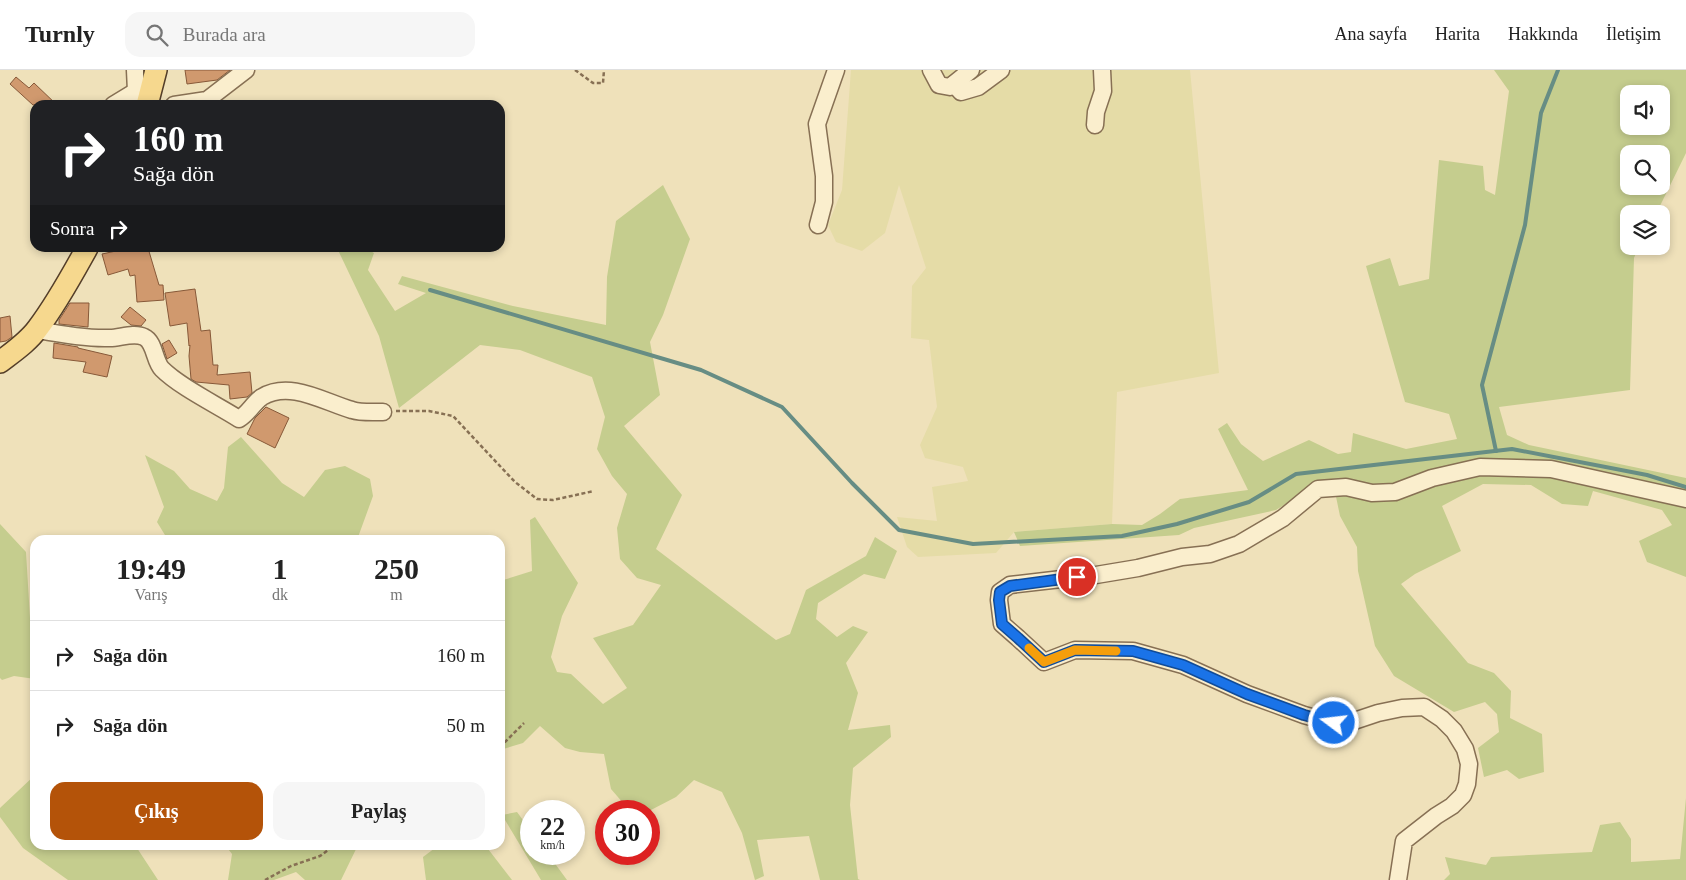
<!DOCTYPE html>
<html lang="tr">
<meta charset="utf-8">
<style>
body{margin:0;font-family:Georgia,serif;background:#f6f6f6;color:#222;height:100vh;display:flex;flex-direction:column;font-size:19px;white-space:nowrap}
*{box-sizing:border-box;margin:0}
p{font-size:16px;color:#767676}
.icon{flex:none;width:28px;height:28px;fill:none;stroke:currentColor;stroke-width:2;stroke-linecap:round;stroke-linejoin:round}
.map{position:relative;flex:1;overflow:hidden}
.sheet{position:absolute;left:30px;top:465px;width:475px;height:315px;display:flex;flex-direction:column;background:#fff;border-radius:15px;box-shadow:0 2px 8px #0003}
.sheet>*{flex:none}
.top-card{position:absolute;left:30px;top:30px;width:475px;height:152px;border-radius:15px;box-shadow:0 2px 8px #0003;background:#202124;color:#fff;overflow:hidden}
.controls{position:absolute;left:1620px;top:15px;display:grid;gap:10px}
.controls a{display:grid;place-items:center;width:50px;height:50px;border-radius:10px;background:#fff;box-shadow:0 2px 8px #0003;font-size:25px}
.speed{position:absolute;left:520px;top:730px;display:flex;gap:10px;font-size:25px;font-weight:700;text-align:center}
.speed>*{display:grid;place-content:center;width:65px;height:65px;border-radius:50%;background:#fff;box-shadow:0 2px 8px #0003;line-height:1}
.speed small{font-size:12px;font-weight:400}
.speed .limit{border:8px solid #d22;background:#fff;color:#111}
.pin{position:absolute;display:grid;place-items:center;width:42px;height:42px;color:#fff;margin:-21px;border:2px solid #fff;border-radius:50%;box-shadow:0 1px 5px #0007}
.me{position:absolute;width:55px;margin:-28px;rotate:285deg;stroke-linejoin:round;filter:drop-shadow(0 0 4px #0008)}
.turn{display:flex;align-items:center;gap:18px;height:105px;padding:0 20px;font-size:22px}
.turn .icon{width:65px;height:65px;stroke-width:2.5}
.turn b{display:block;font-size:35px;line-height:42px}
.then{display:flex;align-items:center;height:48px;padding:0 20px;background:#0003;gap:10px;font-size:19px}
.eta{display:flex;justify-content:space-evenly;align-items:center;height:85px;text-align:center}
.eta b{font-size:30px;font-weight:800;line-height:35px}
.action{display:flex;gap:10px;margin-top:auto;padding:10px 20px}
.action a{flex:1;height:58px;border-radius:15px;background:#b45309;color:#fff;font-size:20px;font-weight:800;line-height:58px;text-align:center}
.action a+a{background:#f6f6f6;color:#222}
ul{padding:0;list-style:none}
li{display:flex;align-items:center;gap:15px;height:70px;padding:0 20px;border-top:1px solid #e0e0e0}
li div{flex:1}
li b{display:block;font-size:19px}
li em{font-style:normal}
header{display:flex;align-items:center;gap:30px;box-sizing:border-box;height:70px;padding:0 25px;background:#fff;border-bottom:1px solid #e0e0e0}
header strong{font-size:24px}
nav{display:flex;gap:28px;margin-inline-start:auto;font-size:18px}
.search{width:350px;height:45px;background:#f6f6f6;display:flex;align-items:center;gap:12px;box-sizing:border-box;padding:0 18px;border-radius:15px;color:#767676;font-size:19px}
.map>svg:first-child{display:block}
.farmland{fill:#e5dca7}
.green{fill:#c5cd8e;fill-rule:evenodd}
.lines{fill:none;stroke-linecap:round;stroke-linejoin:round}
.stream{stroke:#678d84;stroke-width:4}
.building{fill:#d0996e;stroke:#875939}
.minor-casing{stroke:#877054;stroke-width:19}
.major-casing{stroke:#543e29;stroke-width:24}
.path{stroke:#877054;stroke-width:2.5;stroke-dasharray:4 2.5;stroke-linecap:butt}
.minor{stroke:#faeecd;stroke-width:16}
.major{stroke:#f6d88e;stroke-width:21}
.route-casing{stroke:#114b97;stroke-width:12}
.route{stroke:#1a73e8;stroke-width:9}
.slow{stroke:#f59e0b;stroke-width:9}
</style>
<header>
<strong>Turnly</strong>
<div class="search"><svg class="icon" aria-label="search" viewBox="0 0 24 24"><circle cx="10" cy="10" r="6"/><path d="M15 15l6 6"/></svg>Burada ara</div>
<nav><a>Ana sayfa</a><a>Harita</a><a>Hakkında</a><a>İletişim</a></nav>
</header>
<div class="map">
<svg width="1686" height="810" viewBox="0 0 1686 810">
<rect width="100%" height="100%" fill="#efe1ba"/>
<path class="farmland" d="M 851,0 L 1190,0 L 1219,303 L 1117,322 L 1112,454 L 1014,462 L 996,483 L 918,487 L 907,477 L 897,447 L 937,451 L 932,417 L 968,411 L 963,397 L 925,388 L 920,375 L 937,337 L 929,270 L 911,268 L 912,216 L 926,198 L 899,115 L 885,163 L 862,181 L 836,172 L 828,155 L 842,120 Z"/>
<g class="green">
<path d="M 1494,0 L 1686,0 L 1686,83 L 1656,144 L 1629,144 L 1629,176 L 1639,176 L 1634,188 L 1630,320 L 1499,337 L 1507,365 L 1529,375 L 1686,408 L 1686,507 L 1647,492 L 1639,471 L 1672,455 L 1662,440 L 1593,421 L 1588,436 L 1562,434 L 1531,415 L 1483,414 L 1442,436 L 1461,481 L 1415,504 L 1401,514 L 1468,593 L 1494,603 L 1511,621 L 1510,648 L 1542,664 L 1544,702 L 1519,709 L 1507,700 L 1484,707 L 1478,678 L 1499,662 L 1497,644 L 1485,632 L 1454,642 L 1394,606 L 1375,576 L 1358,501 L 1357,477 L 1340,446 L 1333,412 L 1311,418 L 1276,440 L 1194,458 L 1179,465 L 1020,476 L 1014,462 L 1112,454 L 1142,455 L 1160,444 L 1180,429 L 1248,420 L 1218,359 L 1227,353 L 1241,374 L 1263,391 L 1309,370 L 1338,384 L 1351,382 L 1353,363 L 1406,379 L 1457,369 L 1449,344 L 1405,332 L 1366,196 L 1390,188 L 1399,216 L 1429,209 L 1439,90 L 1483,96 L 1485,120 L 1495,125 L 1509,21 ZM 1629,24 L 1661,24 L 1661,56 L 1629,56 ZM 1629,84 L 1661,84 L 1661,116 L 1629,116 Z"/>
<path d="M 663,115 L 690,169 L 663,245 L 650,272 L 660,325 L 624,356 L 682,425 L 656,479 L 776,570 L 790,564 L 806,520 L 866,486 L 875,467 L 897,481 L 885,509 L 864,504 L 818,533 L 816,549 L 837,567 L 853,556 L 868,562 L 846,593 L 858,623 L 848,660 L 890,655 L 891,667 L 853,698 L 850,735 L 858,809 L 860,810 L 820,810 L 809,766 L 757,770 L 764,806 L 755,810 L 742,763 L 722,722 L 694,710 L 676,727 L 649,741 L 630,741 L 611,719 L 604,684 L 580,682 L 565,678 L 540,656 L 523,673 L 500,680 L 500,511 L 532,501 L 530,450 L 535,447 L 578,513 L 562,546 L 551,587 L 557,602 L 571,604 L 603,634 L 627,618 L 593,568 L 633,555 L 661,515 L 637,508 L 620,489 L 617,458 L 627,424 L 612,406 L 597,379 L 605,347 L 592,307 L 520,280 L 480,275 L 399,338 L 379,266 L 337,178 L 365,178 L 374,183 L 368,200 L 395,241 L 426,223 L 398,214 L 402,206 L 513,236 L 606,255 L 607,207 L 616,151 Z"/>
<path d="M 241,367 L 282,413 L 304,427 L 325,400 L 345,396 L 370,409 L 373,426 L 357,470 L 168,470 L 157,452 L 164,437 L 145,385 L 174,401 L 190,419 L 217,431 L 224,418 L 228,377 Z"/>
<path d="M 0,454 L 26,482 L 32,581 L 35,585 L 35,609 L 14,606 L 2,610 L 0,608 Z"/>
<path d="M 35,705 L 35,775 L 135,775 L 158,810 L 68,810 L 23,778 L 0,747 L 0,738 Z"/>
<path d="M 1686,728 L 1686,810 L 1444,810 L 1450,804 L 1445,787 L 1486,795 L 1491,787 L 1592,782 L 1600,755 L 1620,752 L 1631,769 L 1631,792 L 1680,789 Z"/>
<path d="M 517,742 L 531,761 L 531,784 L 548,784 L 567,810 L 541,810 L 502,745 Z"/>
<path d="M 225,775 L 358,775 L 341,810 L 305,810 L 296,802 L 274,810 L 228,810 L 232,784 Z"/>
<path d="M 439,775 L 485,775 L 512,810 L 426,810 L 423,787 Z"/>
</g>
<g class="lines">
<g class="stream">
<path d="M 430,220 L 701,300 L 782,337 L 852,413 L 899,460 L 973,474 L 1122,466 L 1177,454 L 1249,432 L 1296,404 L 1512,379 L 1647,405 L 1686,417"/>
<path d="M 1496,381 L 1482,315 L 1525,155 L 1541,43 L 1558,0"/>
</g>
</g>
<g class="building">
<path d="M 185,0 L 230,0 L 217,10 L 187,14 Z"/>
<path d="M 16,7 L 29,18 L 34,13 L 57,35 L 33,35 L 10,14 Z"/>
<path d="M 130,178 L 148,178 L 159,215 L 163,215 L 164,230 L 137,232 L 135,205 L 130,206 L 128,199 L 108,205 L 102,184 Z"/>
<path d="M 195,219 L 201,261 L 210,260 L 213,295 L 218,295 L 217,305 L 250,302 L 252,323 L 247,327 L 230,329 L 229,315 L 196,312 L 191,309 L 189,286 L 190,275 L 189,276 L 187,253 L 170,256 L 165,223 Z"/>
<path d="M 70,233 L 89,233 L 88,257 L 59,254 L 59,250 Z"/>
<path d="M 130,237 L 146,250 L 141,256 L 131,255 L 121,247 Z"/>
<path d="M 10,246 L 12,267 L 6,271 L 0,272 L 0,248 Z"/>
<path d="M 169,270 L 177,283 L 167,289 L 162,274 Z"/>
<path d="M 54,273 L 78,277 L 78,278 L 112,286 L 107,307 L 83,302 L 86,292 L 53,288 Z"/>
<path d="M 266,337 L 289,348 L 275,378 L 247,364 L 255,348 Z"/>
</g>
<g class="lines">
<defs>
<g id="minor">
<path d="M 931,0 L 939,15 L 950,17 L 971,0"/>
<path d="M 954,14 L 961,22 L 978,17 L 1001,0"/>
<path d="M 113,35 L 136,21"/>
<path d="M 132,35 L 136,21 L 135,0"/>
<path d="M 174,35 L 207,30 L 246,0"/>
<path d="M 1095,55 L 1096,42 L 1103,21 L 1102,0"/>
<path d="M 818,155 L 824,132 L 824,106 L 817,54 L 836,0"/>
<path d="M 38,260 C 59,264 87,269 110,268 C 120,268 134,262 144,267 C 155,272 154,291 162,299 C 180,317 217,335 239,349 C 249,343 253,333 262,327 C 290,310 324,332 352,340 C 361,343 373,342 383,342"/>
<path d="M 1398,810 L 1404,771 L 1436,746 L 1452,736 L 1463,725 L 1467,714 L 1469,694 L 1465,679 L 1454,661 L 1442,649 L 1424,637 L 1402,638 L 1378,643 L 1354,651 L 1333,653 L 1304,645 L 1247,624 L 1183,595 L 1133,581 L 1075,580 L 1044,592 L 1018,568 L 1002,554 L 999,530 L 1000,522 L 1010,515 L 1096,505 L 1138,498 L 1182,487 L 1210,484 L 1239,474 L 1283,448 L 1318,419 L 1346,417 L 1372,423 L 1395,422 L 1432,408 L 1480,397 L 1551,399 L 1686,429"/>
</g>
<g id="major">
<path d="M 147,35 L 156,0"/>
<path d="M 0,292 C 13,282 28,272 38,258 C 57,233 72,205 87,178"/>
</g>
</defs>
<use href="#minor" class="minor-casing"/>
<use href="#major" class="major-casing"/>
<g class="path">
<path d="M 575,0 L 593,13 L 603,13 L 604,0"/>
<path d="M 396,341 L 429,341 L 453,346 L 515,412 L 537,429 L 553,430 L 594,421"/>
<path d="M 500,677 L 524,653"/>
<path d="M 265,810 L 291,796 L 320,786 L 335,775"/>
</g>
<use href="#minor" class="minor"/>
<use href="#major" class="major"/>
</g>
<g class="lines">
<defs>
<path id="route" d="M 1077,507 L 1010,516 L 1000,522 L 999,530 L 1002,554 L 1018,568 L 1044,592 L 1075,580 L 1133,581 L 1183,595 L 1247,624 L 1304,645 L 1334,653"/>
</defs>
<use href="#route" class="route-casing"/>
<use href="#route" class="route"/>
<path class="slow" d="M 1029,578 L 1044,592 L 1075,580 L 1116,581"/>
</g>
</svg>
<div class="controls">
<a><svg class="icon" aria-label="sound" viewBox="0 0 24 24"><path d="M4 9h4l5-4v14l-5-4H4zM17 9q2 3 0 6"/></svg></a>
<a><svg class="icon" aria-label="search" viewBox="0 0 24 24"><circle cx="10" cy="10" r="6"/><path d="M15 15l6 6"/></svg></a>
<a><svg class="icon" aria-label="layers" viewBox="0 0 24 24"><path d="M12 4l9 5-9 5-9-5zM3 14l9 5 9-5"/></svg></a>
</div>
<div class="speed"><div>22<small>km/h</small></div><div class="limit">30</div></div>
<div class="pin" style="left:1077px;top:507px;background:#d93025"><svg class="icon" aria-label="arrive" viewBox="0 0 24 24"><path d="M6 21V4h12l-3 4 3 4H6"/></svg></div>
<svg class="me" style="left:1334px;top:653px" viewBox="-20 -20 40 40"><circle r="17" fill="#1a73e8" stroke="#fff" stroke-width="3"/><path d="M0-11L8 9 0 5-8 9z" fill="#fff"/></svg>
<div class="top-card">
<div class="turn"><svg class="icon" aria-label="right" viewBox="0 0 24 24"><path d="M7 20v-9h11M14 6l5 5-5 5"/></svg><div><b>160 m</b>Sağa dön</div></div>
<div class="then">Sonra<svg class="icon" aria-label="right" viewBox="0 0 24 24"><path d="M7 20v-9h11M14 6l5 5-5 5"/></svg></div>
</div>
<section class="sheet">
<div class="eta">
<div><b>19:49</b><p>Varış</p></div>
<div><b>1</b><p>dk</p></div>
<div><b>250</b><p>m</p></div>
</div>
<ul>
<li><svg class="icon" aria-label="right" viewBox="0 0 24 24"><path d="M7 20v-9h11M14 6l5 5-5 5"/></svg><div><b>Sağa dön</b></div><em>160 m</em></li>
<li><svg class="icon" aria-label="right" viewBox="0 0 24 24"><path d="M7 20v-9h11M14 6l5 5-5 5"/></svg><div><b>Sağa dön</b></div><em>50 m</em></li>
</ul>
<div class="action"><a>Çıkış</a><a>Paylaş</a></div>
</section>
</div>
